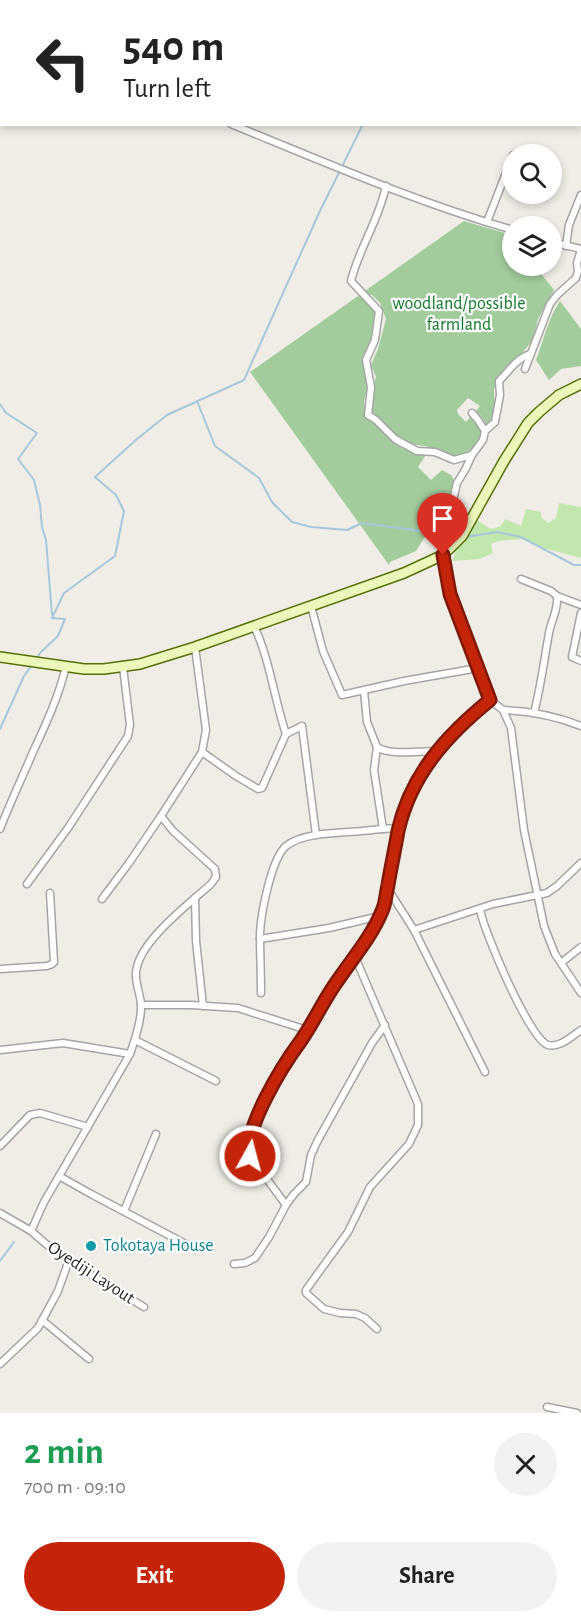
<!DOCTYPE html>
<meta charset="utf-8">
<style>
body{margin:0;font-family:"Alegreya Sans",sans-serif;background:#f2f2f2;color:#222;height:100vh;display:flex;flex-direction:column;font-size:22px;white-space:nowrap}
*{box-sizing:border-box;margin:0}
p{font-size:20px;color:#767676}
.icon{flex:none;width:33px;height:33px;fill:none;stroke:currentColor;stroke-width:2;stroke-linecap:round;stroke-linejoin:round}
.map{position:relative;height:1413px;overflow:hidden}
.drawer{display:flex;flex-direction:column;background:#fff;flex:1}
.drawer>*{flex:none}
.banner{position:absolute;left:0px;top:0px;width:582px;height:126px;box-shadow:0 3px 9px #0003;background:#fff;color:#222;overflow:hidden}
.fabs{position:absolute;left:502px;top:144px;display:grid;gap:12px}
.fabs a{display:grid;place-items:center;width:60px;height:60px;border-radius:50%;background:#fff;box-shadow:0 3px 9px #0003;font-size:30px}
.pin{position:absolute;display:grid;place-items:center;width:51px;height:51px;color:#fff;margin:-62px -26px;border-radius:50% 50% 50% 0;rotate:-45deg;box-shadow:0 0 6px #0007}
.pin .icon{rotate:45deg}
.me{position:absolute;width:66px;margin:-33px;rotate:7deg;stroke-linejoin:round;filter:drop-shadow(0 0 4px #0008)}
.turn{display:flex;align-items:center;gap:21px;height:126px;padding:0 24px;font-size:27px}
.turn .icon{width:78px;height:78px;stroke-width:2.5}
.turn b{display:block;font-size:42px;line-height:51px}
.round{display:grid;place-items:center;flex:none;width:63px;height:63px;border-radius:32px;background:#f2f2f2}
.headline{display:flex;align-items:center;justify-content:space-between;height:102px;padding:0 24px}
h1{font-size:36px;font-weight:700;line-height:45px;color:#1e9e55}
.cta{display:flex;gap:12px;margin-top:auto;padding:12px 24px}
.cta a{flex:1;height:69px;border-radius:36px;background:#c42509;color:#fff;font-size:24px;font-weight:700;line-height:69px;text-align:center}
.cta a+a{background:#f2f2f2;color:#222}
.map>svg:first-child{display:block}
.grass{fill:#c1e7ad}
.forest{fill:#a3cc9c}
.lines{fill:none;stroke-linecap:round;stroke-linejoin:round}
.stream{stroke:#a7c7db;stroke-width:2}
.street-casing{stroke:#a5a5a5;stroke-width:9}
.secondary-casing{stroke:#57710a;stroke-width:12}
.street{stroke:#fff;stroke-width:6}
.secondary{stroke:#ebf7bb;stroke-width:9}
.route-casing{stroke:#7f1806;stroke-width:15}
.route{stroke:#c42509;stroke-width:10}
.culture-dot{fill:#0f9aa8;stroke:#fff;stroke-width:2}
.labels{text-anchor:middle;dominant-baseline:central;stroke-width:4.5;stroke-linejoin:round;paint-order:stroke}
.park-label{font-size:18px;fill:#107929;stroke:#fff}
.culture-label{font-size:18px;fill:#0d838f;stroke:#fff;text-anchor:start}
.street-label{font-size:18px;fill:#1e1e1e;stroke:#fff}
</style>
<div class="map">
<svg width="581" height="1413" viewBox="0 0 581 1413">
<rect width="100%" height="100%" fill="#efede5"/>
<path class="grass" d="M 559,503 L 581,507 L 581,558 L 540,547 L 522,539 L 499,541 L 491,544 L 493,553 L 479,559 L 452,561 L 457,548 L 477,520 L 491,529 L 501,526 L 505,519 L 521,526 L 526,509 L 541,512 L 541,517 L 548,523 L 556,518 Z"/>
<g class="forest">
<path d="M 464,221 L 512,235 L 513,266 L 535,266 L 554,290 L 538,319 L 533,340 L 499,380 L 494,389 L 495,418 L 486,425 L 482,417 L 476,411 L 480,406 L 468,398 L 457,410 L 458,414 L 466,422 L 471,416 L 483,429 C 480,442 470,452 459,458 L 425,446 L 402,443 L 370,409 L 370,398 L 376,377 L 371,365 L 378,349 L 386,319 L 380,303 L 372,295 L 362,293 Z"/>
<path d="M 358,296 L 370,300 L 380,315 L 366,368 L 369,383 L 364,401 L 368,416 L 381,427 L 394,443 L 403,449 L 419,449 L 427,453 L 418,467 L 431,480 L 442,470 L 451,475 L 456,483 L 448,509 L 433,532 L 424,538 L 416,551 L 390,562 L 389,565 L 250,372 Z"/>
<path d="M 560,301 L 581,329 L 581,366 L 561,369 L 549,380 L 536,360 C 544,339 548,319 560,301 Z"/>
<path d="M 448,514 L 460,521 L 460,530 L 448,541 L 442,540 C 439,529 441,522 448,514 Z"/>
</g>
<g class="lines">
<g class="stream">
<path d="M 402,2 L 403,0"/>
<path d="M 580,69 L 581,69"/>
<path d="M 197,401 L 215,446 L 259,478 L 272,502 L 292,522 L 311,527 L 347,530 L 362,523 L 457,536"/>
<path d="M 0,404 L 6,413 L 37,433 L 18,459 L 34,480 L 40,505 L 42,527 L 46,540 L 52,615"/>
<path d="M 466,537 L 497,532 L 521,537 L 574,565 L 581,565"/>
<path d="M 35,660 L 41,652 L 58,636 L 65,619 L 52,618 L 64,593 L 115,556 L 124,511 L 116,495 L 95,477 L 137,439 L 167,415 L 244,380 L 319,213 L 363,124"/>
<path d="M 0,729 L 24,676 L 32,665"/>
<path d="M 0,1261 L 14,1242"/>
</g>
<defs>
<g id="street">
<path d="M 0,16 L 2,17"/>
<path d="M 231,124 C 324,162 416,202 513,230"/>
<path d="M 386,186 C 379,220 359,248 351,281 L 379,311 L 375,340 L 366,360 L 371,387 L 368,415 L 376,420 L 395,439 L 417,451 L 435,452 L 454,460 L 472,455"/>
<path d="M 487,222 L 513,155"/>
<path d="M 552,242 L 581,249"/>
<path d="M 566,246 L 569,225 L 581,195"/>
<path d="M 525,369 L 550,304 L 557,295 L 576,278 L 578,271 L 577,263 L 581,250"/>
<path d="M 472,413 L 478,420 L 485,431"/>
<path d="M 469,524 L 451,509 L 457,483 L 465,470 L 472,455 L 483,440 L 485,431 L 495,422 L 500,395 L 499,381 C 509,371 517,358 530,354"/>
<path d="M 443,555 L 450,594 L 475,661 L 490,700 L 503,710 L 511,728 L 524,830 L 544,926 L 555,954 L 581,993"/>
<path d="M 521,579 L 551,591 L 557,596 C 559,608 551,621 549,633 C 544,660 541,686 534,713"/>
<path d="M 557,596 L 581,605"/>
<path d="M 311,606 L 323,651 L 342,695 L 404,681 L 478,668"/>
<path d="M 581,613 L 572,657 L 581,661"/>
<path d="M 254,626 C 270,660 274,698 286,734"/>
<path d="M 364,691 L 367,722 L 377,747 L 374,770 L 383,829"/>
<path d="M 503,710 C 529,711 556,716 581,726"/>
<path d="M 377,747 C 390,756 422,751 438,751"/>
<path d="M 202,752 L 236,776 L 258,789 L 262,788 L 286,734 L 302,726 L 316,835"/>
<path d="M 0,829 C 10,803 22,778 33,752 C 46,724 59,696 66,666"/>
<path d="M 27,884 L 68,828 L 128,736 L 130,725 L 123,667"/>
<path d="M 388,889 L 414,930 L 485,1072"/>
<path d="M 195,898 L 196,941 L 203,1006"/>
<path d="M 102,899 L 129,863 L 161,816 L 202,752 L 206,730 L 195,647"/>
<path d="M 480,909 C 483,930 530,1040 548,1045 C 560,1048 572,1036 581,1030"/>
<path d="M 414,930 L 493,904 L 547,893 L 557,886 L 581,863"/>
<path d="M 260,939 L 329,928 L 380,916"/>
<path d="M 355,957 L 418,1104 L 418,1125 L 409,1144 L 370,1187 L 348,1232 L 311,1283 L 306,1290 L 306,1293 L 324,1309 L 340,1313 L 356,1314 L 365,1318 L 377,1329"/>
<path d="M 561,963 L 581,947"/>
<path d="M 0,969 L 47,966 L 52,964 L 54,962 L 50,893"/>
<path d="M 261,993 C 261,973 260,953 260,933 C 261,914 271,859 286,846 C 304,832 340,833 362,831 C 374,830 387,828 399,828"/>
<path d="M 141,1005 L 191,1005 L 238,1008 L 307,1030"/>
<path d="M 135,1040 L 216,1081"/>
<path d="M 0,1050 L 63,1043 L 130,1054"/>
<path d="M 0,1146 L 30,1115 L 40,1113 L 88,1127"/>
<path d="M 59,1176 L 91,1194 L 195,1249"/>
<path d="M 286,1205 L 250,1156 C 242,1125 286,1063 303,1037 C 315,1019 324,1000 336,982 C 342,973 350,965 356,956 C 366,941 376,925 384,909 C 390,876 394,842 404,810 C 418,764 455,729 490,700"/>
<path d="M 124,1211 L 156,1134"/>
<path d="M 0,1213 L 31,1231 L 46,1244 L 90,1274 L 144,1307"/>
<path d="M 31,1231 L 44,1202 L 130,1054 C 135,1040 142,1019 141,1004 C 140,993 135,983 136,972 C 139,941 189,904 211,884 L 216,877 L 215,869 L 173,831 L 161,816"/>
<path d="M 234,1264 L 245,1263 L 255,1258 L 269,1237 L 286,1205 L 294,1194 L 306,1182 L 311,1155 L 318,1140 L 372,1043 L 385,1025"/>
<path d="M 42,1320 L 89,1359"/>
<path d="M 0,1364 L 38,1328 L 58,1291 L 69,1260"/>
<path d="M 547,1407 L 577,1413"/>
</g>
<path id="secondary" d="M 0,657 L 84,669 L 104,669 L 140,664 L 195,647 L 404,573 L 443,555 L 462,536 L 504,461 L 528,423 L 539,412 L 559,395 L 581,384"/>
</defs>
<use href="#street" class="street-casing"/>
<use href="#secondary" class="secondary-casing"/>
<use href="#street" class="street"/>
<use href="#secondary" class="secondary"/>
</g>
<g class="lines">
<defs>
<path id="route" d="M 250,1156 C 243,1129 283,1065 300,1042 C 314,1022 324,999 338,980 C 353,958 372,936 382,911 C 386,903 386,893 388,885 C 391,867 395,849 398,831 C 411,774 447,735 490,700 L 450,594 L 443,555"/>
</defs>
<use href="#route" class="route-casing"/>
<use href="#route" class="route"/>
</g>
<circle class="culture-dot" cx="91" cy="1246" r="6"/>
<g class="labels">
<g class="park-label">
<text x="459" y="304">woodland/possible<tspan x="459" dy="21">farmland</tspan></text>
</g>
<g class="culture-label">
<text x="103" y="1246">Tokotaya House</text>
</g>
<g class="street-label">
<text transform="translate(91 1273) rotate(33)">Oyediji Layout</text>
</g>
</g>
</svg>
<div class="fabs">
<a><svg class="icon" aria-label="search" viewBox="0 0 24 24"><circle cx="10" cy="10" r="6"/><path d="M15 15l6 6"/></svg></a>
<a><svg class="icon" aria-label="layers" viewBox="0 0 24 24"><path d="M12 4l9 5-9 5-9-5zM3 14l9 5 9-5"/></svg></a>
</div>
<div class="pin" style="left:443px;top:555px;background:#d93025"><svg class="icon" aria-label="arrive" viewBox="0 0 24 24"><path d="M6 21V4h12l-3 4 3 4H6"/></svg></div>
<svg class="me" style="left:250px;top:1156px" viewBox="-20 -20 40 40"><circle r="17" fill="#c42509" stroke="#fff" stroke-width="3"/><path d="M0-11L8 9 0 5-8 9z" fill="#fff"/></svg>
<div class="banner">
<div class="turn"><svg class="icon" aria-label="left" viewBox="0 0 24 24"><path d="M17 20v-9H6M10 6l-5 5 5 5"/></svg><div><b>540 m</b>Turn left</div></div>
</div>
</div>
<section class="drawer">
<div class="headline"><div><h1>2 min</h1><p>700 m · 09:10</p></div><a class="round"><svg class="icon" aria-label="close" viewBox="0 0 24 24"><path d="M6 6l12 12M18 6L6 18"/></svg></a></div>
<div class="cta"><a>Exit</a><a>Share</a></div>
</section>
